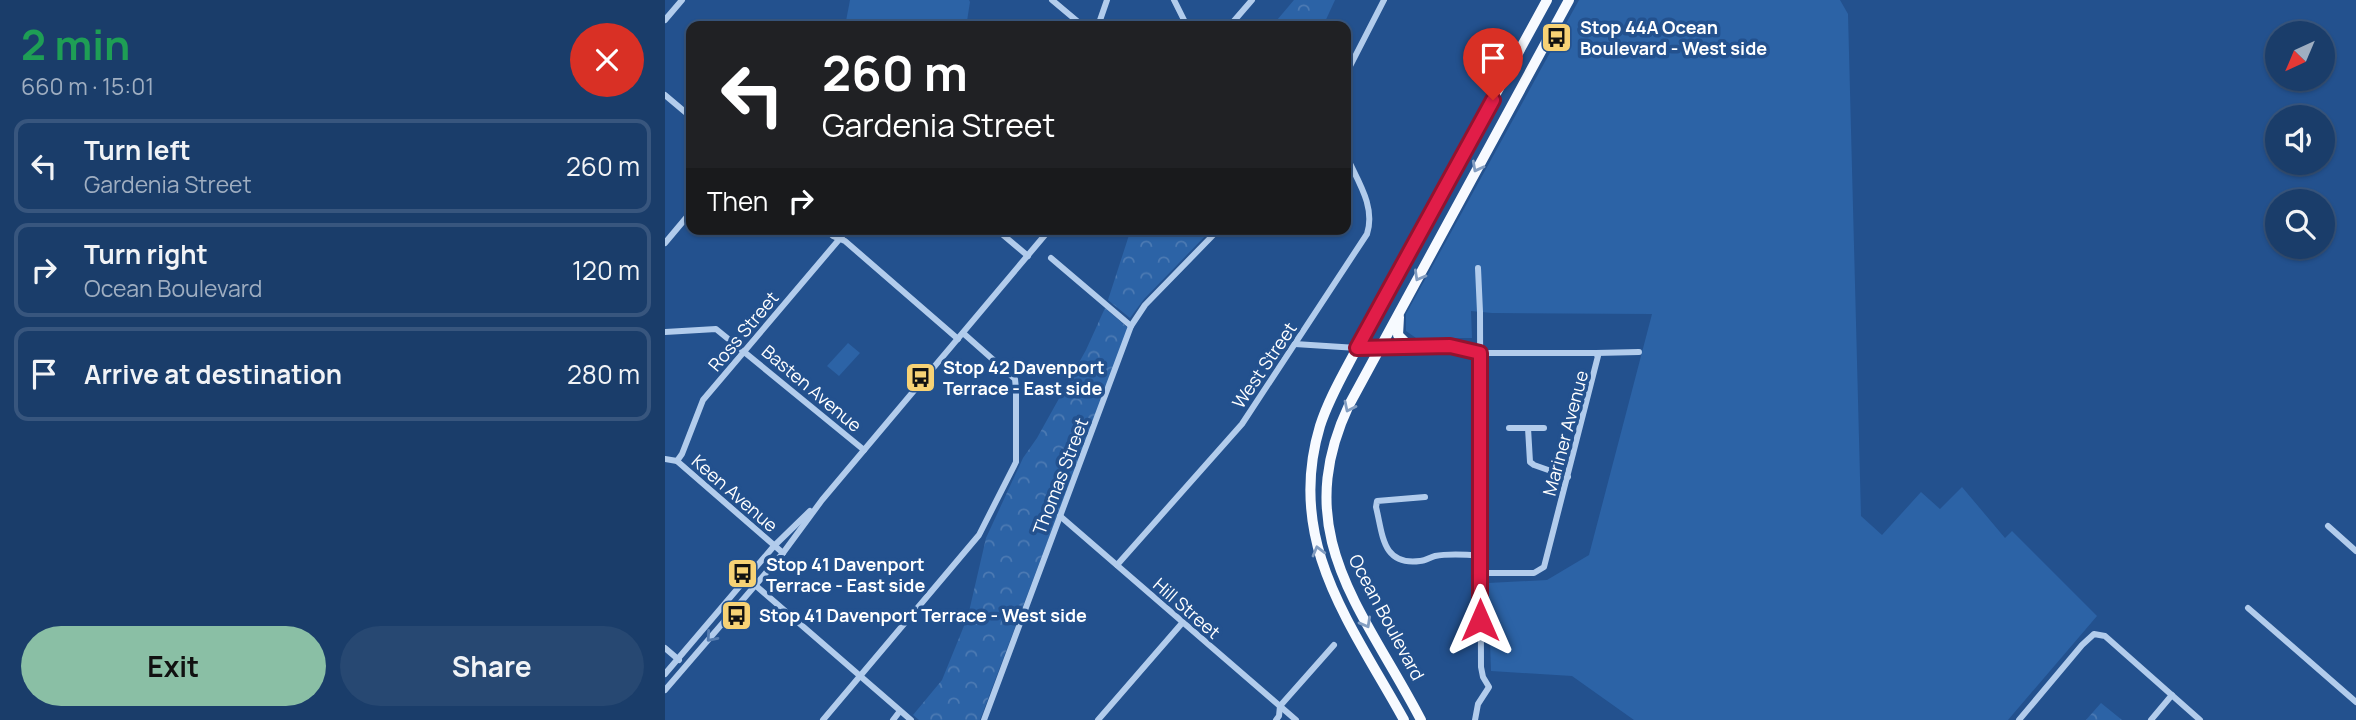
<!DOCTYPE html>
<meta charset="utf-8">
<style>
body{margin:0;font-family:Manrope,sans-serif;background:#274872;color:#f1f3f6;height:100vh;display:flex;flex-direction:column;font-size:26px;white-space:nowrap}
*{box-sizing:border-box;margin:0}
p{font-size:23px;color:#9faec1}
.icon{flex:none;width:38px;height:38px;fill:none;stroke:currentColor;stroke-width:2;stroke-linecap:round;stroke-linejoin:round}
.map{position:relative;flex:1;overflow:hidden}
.sheet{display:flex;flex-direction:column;background:#1a3d6a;width:665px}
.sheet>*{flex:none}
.banner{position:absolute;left:21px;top:21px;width:665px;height:214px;border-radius:14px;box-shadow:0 2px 5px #0004,0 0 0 2px #38567e;background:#202124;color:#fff;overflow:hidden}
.needle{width:46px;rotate:224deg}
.controls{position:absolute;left:1600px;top:21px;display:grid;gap:14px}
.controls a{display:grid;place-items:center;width:70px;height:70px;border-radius:50%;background:#1a3d6a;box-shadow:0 2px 5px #0004,0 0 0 2px #38567e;font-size:35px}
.pin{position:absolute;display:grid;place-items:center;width:60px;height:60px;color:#fff;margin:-72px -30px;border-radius:50% 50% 50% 0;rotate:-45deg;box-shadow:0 0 7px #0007}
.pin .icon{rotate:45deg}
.me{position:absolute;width:77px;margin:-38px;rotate:0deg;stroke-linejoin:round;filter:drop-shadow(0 0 5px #0008)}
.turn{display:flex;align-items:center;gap:24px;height:147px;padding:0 21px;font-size:32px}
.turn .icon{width:91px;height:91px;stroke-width:2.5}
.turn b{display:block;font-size:49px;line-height:60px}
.then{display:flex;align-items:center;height:66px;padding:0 21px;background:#0003;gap:14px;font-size:26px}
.round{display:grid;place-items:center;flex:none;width:74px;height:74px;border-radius:37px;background:#274872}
.summary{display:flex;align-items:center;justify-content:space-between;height:119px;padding:0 21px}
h1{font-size:42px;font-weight:700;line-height:52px;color:#1e9e55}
.cta{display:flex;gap:14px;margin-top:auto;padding:14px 21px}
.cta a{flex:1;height:80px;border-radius:42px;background:#8abfa5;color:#111;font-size:28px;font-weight:700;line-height:80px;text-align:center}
.cta a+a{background:#274872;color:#f1f3f6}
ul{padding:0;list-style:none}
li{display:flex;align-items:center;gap:21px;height:94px;margin:0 14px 10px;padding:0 7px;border:4px solid #38567e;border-radius:14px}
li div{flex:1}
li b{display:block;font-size:26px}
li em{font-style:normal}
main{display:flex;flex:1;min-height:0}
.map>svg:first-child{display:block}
.grass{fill:#2c63a6}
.park{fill:url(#park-crowns)}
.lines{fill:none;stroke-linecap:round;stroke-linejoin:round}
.minor{stroke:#b2ccec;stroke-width:6}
.primary{stroke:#f7faff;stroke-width:10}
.oneway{stroke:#829dc1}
.oneway2{stroke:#557caf}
.route-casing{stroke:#92132f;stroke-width:18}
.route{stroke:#e11d48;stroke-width:12}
.labels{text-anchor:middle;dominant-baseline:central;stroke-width:7;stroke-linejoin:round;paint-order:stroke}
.poi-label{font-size:18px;font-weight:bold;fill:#fff;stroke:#23518e;text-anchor:start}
.street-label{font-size:18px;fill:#fff;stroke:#23518e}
</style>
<main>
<section class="sheet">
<div class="summary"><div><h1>2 min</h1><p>660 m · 15:01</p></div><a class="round" style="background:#d93025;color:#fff"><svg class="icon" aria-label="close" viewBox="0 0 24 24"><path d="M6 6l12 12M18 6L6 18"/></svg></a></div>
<ul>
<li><svg class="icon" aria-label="left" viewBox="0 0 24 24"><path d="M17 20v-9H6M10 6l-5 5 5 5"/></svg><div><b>Turn left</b><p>Gardenia Street</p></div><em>260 m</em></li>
<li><svg class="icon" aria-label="right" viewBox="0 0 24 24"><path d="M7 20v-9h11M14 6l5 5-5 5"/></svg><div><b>Turn right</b><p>Ocean Boulevard</p></div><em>120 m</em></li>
<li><svg class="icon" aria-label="arrive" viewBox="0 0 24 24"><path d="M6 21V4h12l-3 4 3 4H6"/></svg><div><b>Arrive at destination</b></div><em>280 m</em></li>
</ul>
<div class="cta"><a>Exit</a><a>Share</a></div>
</section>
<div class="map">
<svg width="1691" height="720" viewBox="0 0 1691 720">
<defs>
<pattern id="park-crowns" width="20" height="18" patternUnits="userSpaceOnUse" patternTransform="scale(1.75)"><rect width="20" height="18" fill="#2c63a6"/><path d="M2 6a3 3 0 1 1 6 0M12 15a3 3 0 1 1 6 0" fill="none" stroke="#4c7ab3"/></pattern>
</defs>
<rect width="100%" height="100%" fill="#23518e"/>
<g class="grass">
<path d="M 185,0 L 304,0 L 305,2 L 302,21 L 297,26 L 184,26 L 181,21 Z"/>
<path d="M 914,0 L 1175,0 L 1183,14 L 1196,516 L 1217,535 L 1256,492 L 1275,509 L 1297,487 L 1340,538 L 1347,531 L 1432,616 L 1343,720 L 969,720 L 907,676 L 826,671 L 823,583 L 882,580 L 924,555 L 987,314 L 827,313 L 806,311 L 807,338 L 751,338 L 741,331 L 741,314 Z"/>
<path d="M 183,343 L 195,353 L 174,376 L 162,366 Z"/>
</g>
<g class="park">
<path d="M 629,0 L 670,0 L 658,26 L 607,26 Z"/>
<path d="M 466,229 L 547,229 L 479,299 L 465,318 L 443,300 Z"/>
<path d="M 440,308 L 463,328 L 315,720 L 254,720 L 248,715 L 277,680 L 303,616 L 321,538 L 358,458 L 372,438 L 421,350 Z"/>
<path d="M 1436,703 L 1457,720 L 1421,720 Z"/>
</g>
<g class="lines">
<g class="minor">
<path d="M 387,0 L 418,26"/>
<path d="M 509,0 L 522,26"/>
<path d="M 0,20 L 17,0"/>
<path d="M 433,26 L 442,0"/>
<path d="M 558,26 L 561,22 L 568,22"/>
<path d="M 570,26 L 568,22 L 587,0"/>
<path d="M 681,74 L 719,0"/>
<path d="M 0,95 L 26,117"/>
<path d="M 160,229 L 168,236 L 180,241 L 293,339"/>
<path d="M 331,229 L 363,256"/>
<path d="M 0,243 L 26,212"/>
<path d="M 386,258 L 466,326"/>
<path d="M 0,332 L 51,329 L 199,450"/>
<path d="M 630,344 L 692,348 L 785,346 L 815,353 L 930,353 L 933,356 L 879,567 L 869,573 L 815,573"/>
<path d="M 931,353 L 974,352"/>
<path d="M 844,428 L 879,428"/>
<path d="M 863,428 L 865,462 L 869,465 L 903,477"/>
<path d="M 0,459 L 12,461 L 118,553"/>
<path d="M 12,461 L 17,454 L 38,400 L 183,229"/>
<path d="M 760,497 L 712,501 L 711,507 C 718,535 717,566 755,561 C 761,561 765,557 770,556 C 784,553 800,555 814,555"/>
<path d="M 395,516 L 631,720"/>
<path d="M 1663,526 L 1691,551"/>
<path d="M 452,565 L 577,424 L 702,234 C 711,206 692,180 681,155"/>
<path d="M 82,578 L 246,720"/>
<path d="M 1583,608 L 1691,702"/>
<path d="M 0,648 L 14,660"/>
<path d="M 0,674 L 109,546 L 145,511"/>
<path d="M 0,690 L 118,553 L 157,500 L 385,229"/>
<path d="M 158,720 L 314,535 L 351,462 L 351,389 L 350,379 L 298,333"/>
<path d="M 228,720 L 235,711"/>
<path d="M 319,720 L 466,326 L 480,305 L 554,229"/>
<path d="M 433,720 L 518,622"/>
<path d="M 611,720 L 614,716 L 615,706 L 669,645"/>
<path d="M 810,720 L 813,704 L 824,687 L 818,677 L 816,667 L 815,312 L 813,268"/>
<path d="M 1354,720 L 1417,645 L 1429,634 L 1440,636 L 1535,720"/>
<path d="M 1486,720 L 1507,695"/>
</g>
<g class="primary">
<path d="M 734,317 L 733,335 L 745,347"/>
<path d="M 739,720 C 686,624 620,542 655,426 C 664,398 679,373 692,348 L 882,0"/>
<path d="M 756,720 C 699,610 623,535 684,405 L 904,0"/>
</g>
</g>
<defs><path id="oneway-chevron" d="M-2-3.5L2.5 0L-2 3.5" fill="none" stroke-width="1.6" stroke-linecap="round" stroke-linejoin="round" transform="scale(1.75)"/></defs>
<g class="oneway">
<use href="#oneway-chevron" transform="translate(812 167) rotate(118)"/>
<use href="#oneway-chevron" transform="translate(754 276) rotate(119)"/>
<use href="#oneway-chevron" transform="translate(684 407) rotate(116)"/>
<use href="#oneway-chevron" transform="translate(653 551) rotate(-105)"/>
<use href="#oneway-chevron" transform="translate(701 623) rotate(61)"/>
</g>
<use class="oneway2" href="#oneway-chevron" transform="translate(46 637) rotate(131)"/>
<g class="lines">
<defs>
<path id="route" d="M 815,620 L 815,353 L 785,346 L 692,348 L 828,100"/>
</defs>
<use href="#route" class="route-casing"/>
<use href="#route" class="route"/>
</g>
<defs>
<symbol id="bus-square" viewBox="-11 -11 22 22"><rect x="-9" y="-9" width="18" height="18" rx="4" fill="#f7d275" stroke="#23518e"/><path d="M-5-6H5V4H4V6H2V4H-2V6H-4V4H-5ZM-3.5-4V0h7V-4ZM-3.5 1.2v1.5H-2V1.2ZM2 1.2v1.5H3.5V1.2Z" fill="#111"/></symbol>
</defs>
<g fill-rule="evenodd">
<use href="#bus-square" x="874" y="20" width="35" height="35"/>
<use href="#bus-square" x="238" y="360" width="35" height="35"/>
<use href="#bus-square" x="60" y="556" width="35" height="35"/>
<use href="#bus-square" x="54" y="598" width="35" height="35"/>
</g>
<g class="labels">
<g class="poi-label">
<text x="915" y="27">Stop 44A Ocean<tspan x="915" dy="21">Boulevard - West side</tspan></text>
<text x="278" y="367">Stop 42 Davenport<tspan x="278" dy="21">Terrace - East side</tspan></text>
<text x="101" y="564">Stop 41 Davenport<tspan x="101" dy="21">Terrace - East side</tspan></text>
<text x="94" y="615">Stop 41 Davenport Terrace - West side</text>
</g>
<g class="street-label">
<text transform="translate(78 331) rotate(-50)">Ross Street</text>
<text transform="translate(599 365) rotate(-56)">West Street</text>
<text transform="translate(147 388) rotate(40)">Basten Avenue</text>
<text transform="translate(900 433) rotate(-75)">Mariner Avenue</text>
<text transform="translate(395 476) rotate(-69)">Thomas Street</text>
<text transform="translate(70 493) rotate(41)">Keen Avenue</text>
<text transform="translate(522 608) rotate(41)">Hill Street</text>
<text transform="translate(722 617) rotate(62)">Ocean Boulevard</text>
</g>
</g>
</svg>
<div class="controls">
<a><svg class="needle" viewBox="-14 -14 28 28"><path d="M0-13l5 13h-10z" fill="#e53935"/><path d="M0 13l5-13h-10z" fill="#9faec1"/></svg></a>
<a><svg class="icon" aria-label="sound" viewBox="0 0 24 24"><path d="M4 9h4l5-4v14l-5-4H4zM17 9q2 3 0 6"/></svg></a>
<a><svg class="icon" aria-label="search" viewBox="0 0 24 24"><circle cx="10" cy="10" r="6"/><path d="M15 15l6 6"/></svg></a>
</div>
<div class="pin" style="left:828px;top:100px;background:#d93025"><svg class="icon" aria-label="arrive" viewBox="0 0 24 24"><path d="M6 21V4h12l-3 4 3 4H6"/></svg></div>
<svg class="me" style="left:815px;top:620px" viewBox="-20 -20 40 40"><path d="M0-17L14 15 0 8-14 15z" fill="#e11d48" stroke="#fff" stroke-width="4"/></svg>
<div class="banner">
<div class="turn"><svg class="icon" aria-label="left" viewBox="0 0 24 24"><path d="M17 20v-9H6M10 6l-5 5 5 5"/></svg><div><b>260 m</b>Gardenia Street</div></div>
<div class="then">Then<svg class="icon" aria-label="right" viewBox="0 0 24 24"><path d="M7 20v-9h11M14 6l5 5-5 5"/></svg></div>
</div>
</div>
</main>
